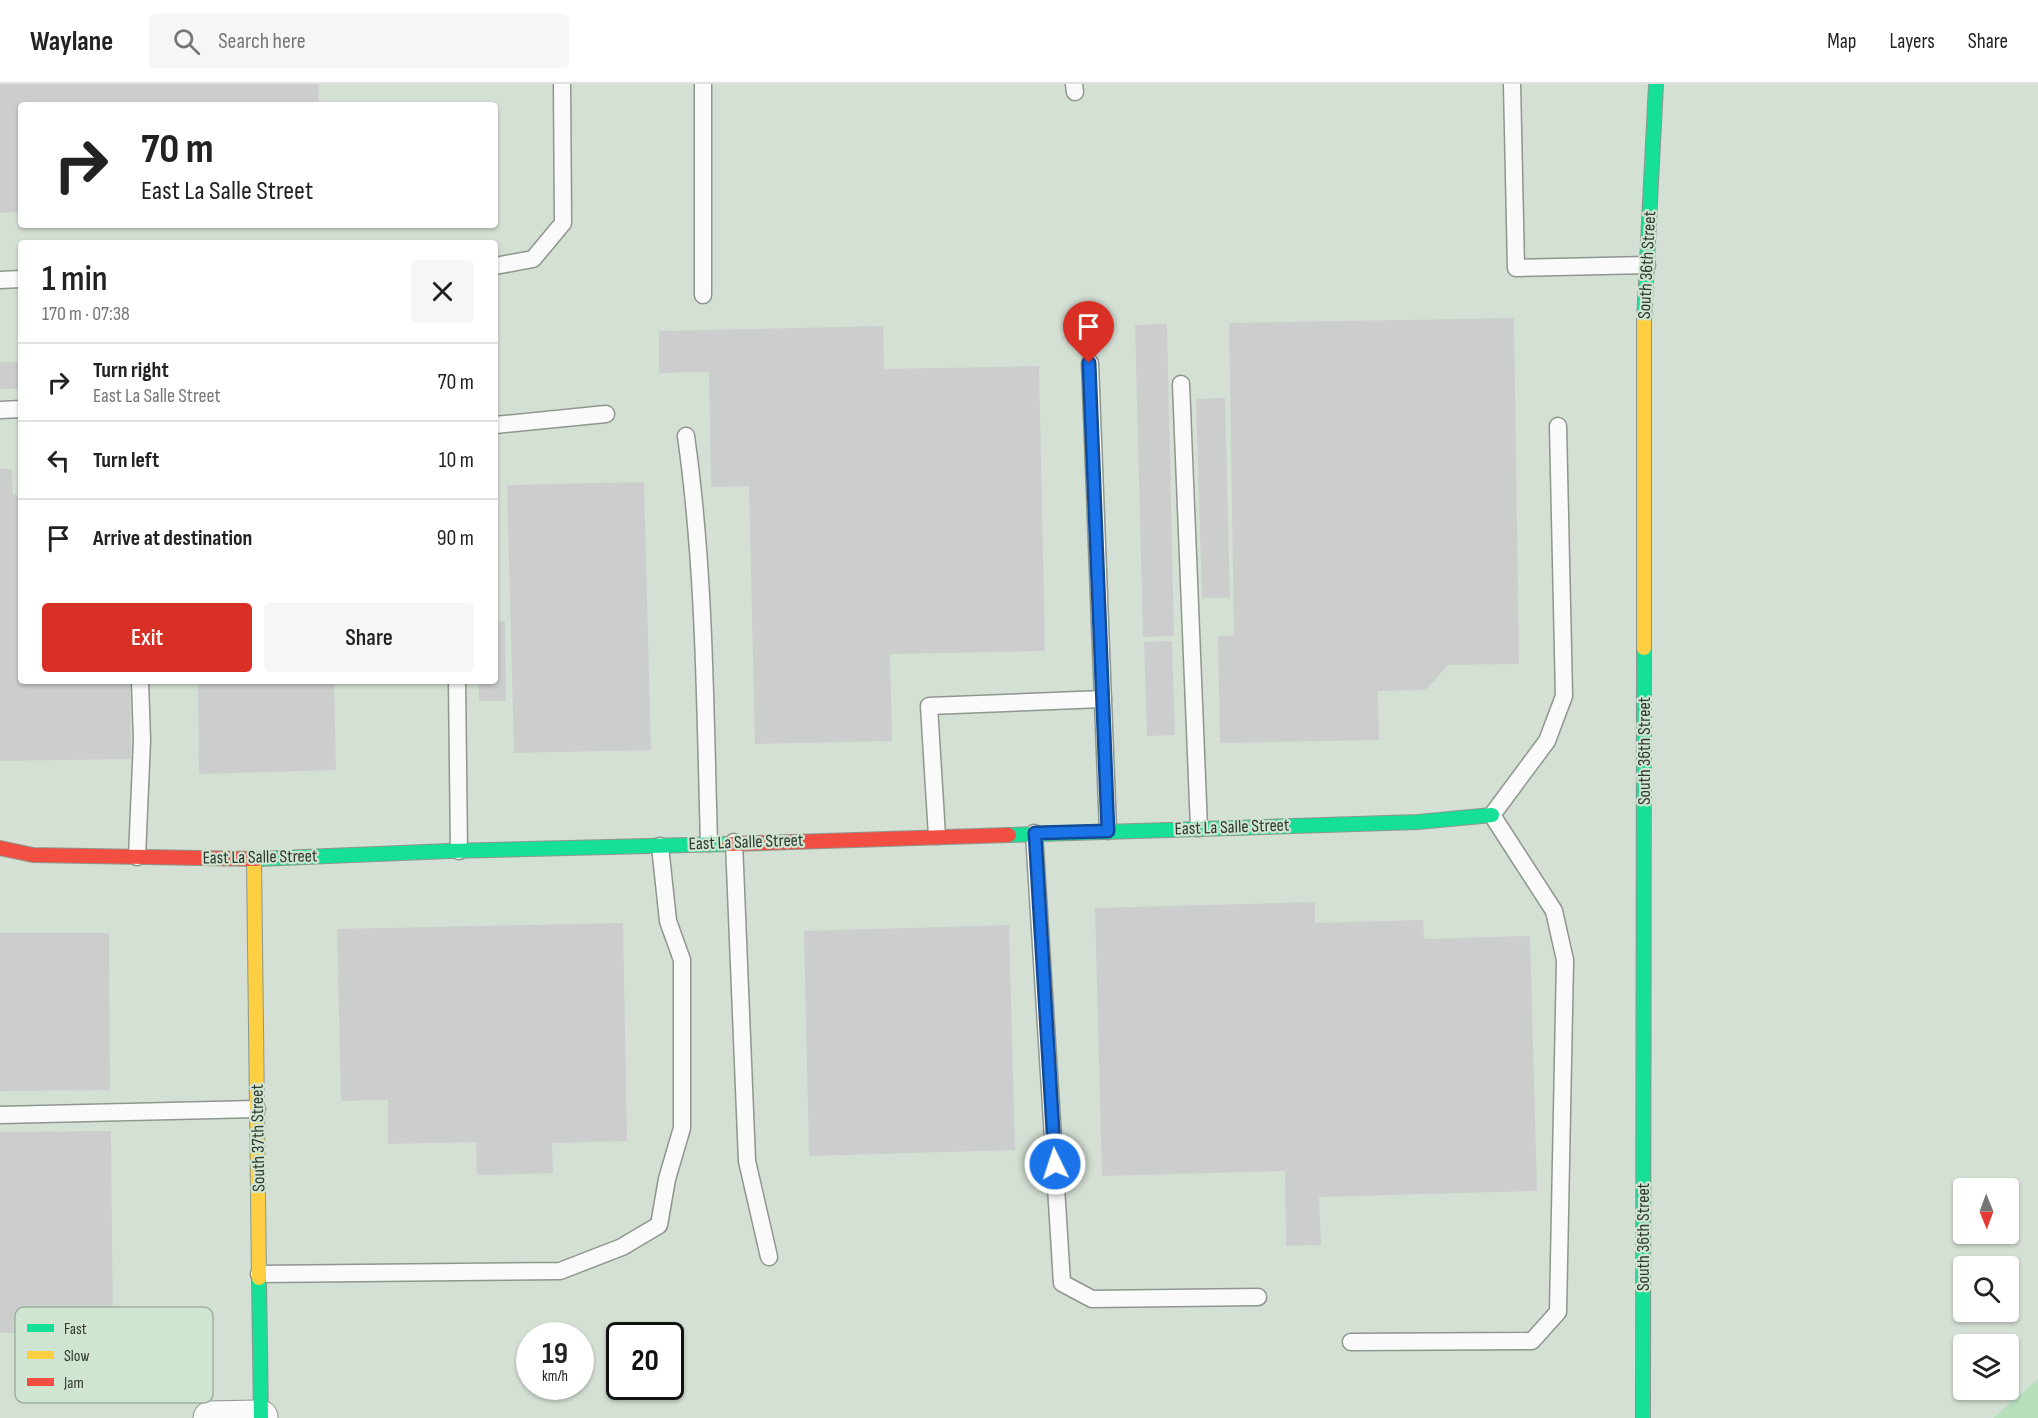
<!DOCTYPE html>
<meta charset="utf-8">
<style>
body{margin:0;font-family:"Sofia Sans Condensed",sans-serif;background:#f6f6f6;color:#222;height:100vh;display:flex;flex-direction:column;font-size:22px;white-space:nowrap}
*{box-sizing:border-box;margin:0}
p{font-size:20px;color:#767676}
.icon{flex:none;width:33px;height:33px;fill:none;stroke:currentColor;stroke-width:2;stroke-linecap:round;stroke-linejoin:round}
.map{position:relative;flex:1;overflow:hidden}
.sheet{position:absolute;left:18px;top:156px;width:480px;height:444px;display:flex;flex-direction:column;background:#fff;border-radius:6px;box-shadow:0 2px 4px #0004}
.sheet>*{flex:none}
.guide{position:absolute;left:18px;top:18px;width:480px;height:126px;border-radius:6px;box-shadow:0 2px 4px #0004;background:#fff;color:#222;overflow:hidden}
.needle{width:39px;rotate:179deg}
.fabs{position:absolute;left:1953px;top:1094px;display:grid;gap:12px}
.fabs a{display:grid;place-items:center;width:66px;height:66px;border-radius:6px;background:#fff;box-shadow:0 2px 4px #0004;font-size:30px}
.speed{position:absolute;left:516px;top:1238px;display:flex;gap:12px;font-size:30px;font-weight:700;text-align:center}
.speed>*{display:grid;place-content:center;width:78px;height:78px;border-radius:50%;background:#fff;box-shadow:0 2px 4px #0004;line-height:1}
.speed small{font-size:15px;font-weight:400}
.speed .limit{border:3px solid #111;border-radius:9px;background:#fff;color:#111}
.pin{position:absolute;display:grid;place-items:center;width:51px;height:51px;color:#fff;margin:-62px -26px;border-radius:50% 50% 50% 0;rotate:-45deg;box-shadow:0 0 6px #0007}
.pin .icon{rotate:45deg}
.me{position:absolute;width:66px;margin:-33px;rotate:356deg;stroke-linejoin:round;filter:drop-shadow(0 0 4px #0008)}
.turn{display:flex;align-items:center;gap:21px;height:126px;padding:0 24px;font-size:27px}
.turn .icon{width:78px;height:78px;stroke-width:2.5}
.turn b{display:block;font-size:42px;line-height:51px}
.round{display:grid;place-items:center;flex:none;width:63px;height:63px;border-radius:6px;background:#f6f6f6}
.overview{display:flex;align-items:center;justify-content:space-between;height:102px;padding:0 24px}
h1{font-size:36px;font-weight:600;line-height:45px}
.action{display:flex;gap:12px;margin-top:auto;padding:12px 24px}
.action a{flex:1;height:69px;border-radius:6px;background:#d93025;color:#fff;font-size:24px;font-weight:600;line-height:69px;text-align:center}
.action a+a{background:#f6f6f6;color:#222}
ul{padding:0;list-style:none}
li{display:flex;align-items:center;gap:18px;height:78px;padding:0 24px;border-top:2px solid #e0e0e0}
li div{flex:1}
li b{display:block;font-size:22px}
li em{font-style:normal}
header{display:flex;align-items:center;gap:36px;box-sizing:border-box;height:84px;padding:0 30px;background:#fff;border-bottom:2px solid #e0e0e0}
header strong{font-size:28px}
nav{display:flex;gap:33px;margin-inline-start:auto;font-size:21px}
.search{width:420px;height:54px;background:#f6f6f6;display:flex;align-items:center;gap:15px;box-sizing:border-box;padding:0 21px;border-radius:6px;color:#767676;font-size:22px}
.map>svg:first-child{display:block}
.green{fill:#b8dfbc}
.building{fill:#cbcecd}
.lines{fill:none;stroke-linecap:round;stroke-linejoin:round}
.lane-casing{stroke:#8e968e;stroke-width:19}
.street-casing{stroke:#8e968e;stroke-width:35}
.fast-casing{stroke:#8e968e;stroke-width:16}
.slow-casing{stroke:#8e968e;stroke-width:16}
.jam-casing{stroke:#8e968e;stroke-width:16}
.lane{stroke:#f9faf9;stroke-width:16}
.street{stroke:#f9faf9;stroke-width:33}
.fast{stroke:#16e098;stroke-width:14}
.slow{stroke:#ffcf43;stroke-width:14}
.jam{stroke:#f24e42;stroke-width:14}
.route-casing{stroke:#114b97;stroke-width:15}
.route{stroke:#1a73e8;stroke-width:10}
.labels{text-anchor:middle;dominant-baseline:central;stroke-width:4.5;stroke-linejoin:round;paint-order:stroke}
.street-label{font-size:18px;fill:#2e362e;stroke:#d0e5d1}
.key{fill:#d0e5d1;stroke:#9fb0a0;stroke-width:1.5}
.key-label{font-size:16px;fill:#2e362e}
</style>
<header>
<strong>Waylane</strong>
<div class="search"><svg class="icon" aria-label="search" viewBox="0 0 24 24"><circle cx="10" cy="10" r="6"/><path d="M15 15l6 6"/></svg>Search here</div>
<nav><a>Map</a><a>Layers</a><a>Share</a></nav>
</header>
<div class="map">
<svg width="2038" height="1334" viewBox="0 0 2038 1334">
<rect width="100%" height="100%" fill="#d5e0d5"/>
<path class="green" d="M 2038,1295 L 2038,1334 L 1993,1334 Z"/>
<g class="building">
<path d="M 0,0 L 318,0 L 319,21 L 21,21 L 21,128 L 0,129 Z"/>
<path d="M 1514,234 L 1519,580 L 1448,581 L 1426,606 L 1378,607 L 1379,656 L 1220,659 L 1218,552 L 1234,552 L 1229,239 Z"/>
<path d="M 1167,240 L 1174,552 L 1143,553 L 1135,241 Z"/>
<path d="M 883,242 L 884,285 L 1039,282 L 1045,567 L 890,570 L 892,657 L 755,660 L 749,402 L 711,403 L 709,288 L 659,289 L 659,247 Z"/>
<rect x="0" y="278" width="21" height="27"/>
<path d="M 1225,314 L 1230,514 L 1202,514 L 1196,315 Z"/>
<path d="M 0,385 L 12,385 L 13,411 L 21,411 L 21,597 L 130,597 L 131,675 L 0,677 Z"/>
<path d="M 644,398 L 651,666 L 514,669 L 507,401 Z"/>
<path d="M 505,537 L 506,617 L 479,617 L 479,597 L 495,597 L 495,538 Z"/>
<path d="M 1172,557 L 1175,651 L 1147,652 L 1144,558 Z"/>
<path d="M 198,597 L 334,597 L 336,686 L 199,690 Z"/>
<path d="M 1315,818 L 1315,839 L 1423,836 L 1424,855 L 1530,852 L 1537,1107 L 1319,1113 L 1321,1161 L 1286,1162 L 1285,1087 L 1102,1092 L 1095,824 Z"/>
<path d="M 623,839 L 627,1057 L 552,1059 L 553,1089 L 477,1091 L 476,1058 L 388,1060 L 388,1016 L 341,1017 L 337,845 Z"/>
<path d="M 1009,841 L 1015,1066 L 809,1072 L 804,847 Z"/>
<path d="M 0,849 L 109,849 L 110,1006 L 0,1007 Z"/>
<path d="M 111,1047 L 113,1248 L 0,1249 L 0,1048 Z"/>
</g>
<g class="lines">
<defs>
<g id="lane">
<path d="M 1074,0 L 1075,8"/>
<path d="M 1512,0 L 1516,184 L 1647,181"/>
<path d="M 495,182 L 533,175 L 563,139 L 562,0"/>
<path d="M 0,196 L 21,195"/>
<path d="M 703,211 L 703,0"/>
<path d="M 1090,279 L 1108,747"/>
<path d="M 1181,300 L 1199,744"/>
<path d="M 0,326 L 21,325"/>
<path d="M 495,341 L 606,330"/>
<path d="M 686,352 C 705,486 705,624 709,759"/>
<path d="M 457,597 L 459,767"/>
<path d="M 1034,749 L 1062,1199 L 1092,1215 L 1258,1213"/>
<path d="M 937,752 L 929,622 L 1103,615"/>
<path d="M 734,758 L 747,1077 L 769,1173"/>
<path d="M 137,773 L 142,656 L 140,597"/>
<path d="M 0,1031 L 257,1025"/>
<path d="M 259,1190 L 560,1187 L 622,1163 L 659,1141 L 667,1095 L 682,1044 L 682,876 L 668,837 L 660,762"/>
<path d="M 1351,1258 L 1532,1257 L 1558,1228 L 1565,876 L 1554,827 L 1492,731 L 1547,657 L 1564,612 L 1558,342"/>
</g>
<path id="street" d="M 210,1334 L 261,1333"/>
<g id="fast">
<path d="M 1644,237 L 1656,0"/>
<path d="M 1009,751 L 1418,738 L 1492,731"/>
<path d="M 257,775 L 449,767 L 729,760"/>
<path d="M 259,1194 L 261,1334"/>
<path d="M 1643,1334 L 1644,564"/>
</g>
<g id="slow">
<path d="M 1644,564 L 1644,237"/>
<path d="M 254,775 L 259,1194"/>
</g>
<g id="jam">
<path d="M 729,760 L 1009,751"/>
<path d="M 0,764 L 33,771 L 257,775"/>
</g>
</defs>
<use href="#lane" class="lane-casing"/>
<use href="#street" class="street-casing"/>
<use href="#fast" class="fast-casing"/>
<use href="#slow" class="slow-casing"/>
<use href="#jam" class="jam-casing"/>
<use href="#lane" class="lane"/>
<use href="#street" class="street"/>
<use href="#fast" class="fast"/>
<use href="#slow" class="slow"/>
<use href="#jam" class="jam"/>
</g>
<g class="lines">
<defs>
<path id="route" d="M 1055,1080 L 1035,749 L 1108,747 L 1089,279"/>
</defs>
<use href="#route" class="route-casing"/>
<use href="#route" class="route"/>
</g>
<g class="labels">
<g class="street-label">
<text transform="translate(1647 181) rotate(-87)">South 36th Street</text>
<text transform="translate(1644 667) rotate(-90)">South 36th Street</text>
<text transform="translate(1232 743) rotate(-2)">East La Salle Street</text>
<text transform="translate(746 758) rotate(-2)">East La Salle Street</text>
<text transform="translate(260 773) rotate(-1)">East La Salle Street</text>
<text transform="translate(258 1054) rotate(-91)">South 37th Street</text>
<text transform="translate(1643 1153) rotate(-90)">South 36th Street</text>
</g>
</g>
<rect x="15" y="1223" width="198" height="96" rx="9" class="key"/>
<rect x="27" y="1240" width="27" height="8" fill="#16e098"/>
<rect x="27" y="1267" width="27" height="8" fill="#ffcf43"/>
<rect x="27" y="1294" width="27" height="8" fill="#f24e42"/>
<g class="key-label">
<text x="64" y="1250">Fast</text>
<text x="64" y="1277">Slow</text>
<text x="64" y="1304">Jam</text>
</g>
</svg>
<div class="fabs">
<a><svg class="needle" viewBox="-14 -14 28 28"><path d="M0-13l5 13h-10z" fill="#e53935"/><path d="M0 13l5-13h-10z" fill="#767676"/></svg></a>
<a><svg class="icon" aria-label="search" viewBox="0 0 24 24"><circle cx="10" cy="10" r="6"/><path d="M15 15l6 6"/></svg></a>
<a><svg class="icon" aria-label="layers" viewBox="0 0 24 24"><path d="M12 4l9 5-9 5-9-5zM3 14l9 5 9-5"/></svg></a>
</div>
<div class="speed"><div>19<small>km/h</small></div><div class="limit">20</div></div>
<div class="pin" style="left:1089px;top:279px;background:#d93025"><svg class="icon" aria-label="arrive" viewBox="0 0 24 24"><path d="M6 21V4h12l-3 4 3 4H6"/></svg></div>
<svg class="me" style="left:1055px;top:1080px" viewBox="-20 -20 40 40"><circle r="17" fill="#1a73e8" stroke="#fff" stroke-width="3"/><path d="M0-11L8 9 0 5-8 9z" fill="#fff"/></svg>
<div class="guide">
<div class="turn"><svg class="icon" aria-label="right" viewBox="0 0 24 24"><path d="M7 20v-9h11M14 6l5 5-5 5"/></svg><div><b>70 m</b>East La Salle Street</div></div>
</div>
<section class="sheet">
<div class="overview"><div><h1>1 min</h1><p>170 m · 07:38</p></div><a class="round"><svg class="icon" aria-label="close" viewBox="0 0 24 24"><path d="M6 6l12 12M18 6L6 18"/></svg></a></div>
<ul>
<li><svg class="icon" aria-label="right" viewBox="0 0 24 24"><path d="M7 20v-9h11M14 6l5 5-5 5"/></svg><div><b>Turn right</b><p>East La Salle Street</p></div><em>70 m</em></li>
<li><svg class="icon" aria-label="left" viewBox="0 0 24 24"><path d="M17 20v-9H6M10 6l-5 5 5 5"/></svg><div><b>Turn left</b></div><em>10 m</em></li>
<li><svg class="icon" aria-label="arrive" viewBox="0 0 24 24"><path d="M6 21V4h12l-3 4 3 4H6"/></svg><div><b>Arrive at destination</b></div><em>90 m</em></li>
</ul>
<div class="action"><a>Exit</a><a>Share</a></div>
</section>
</div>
